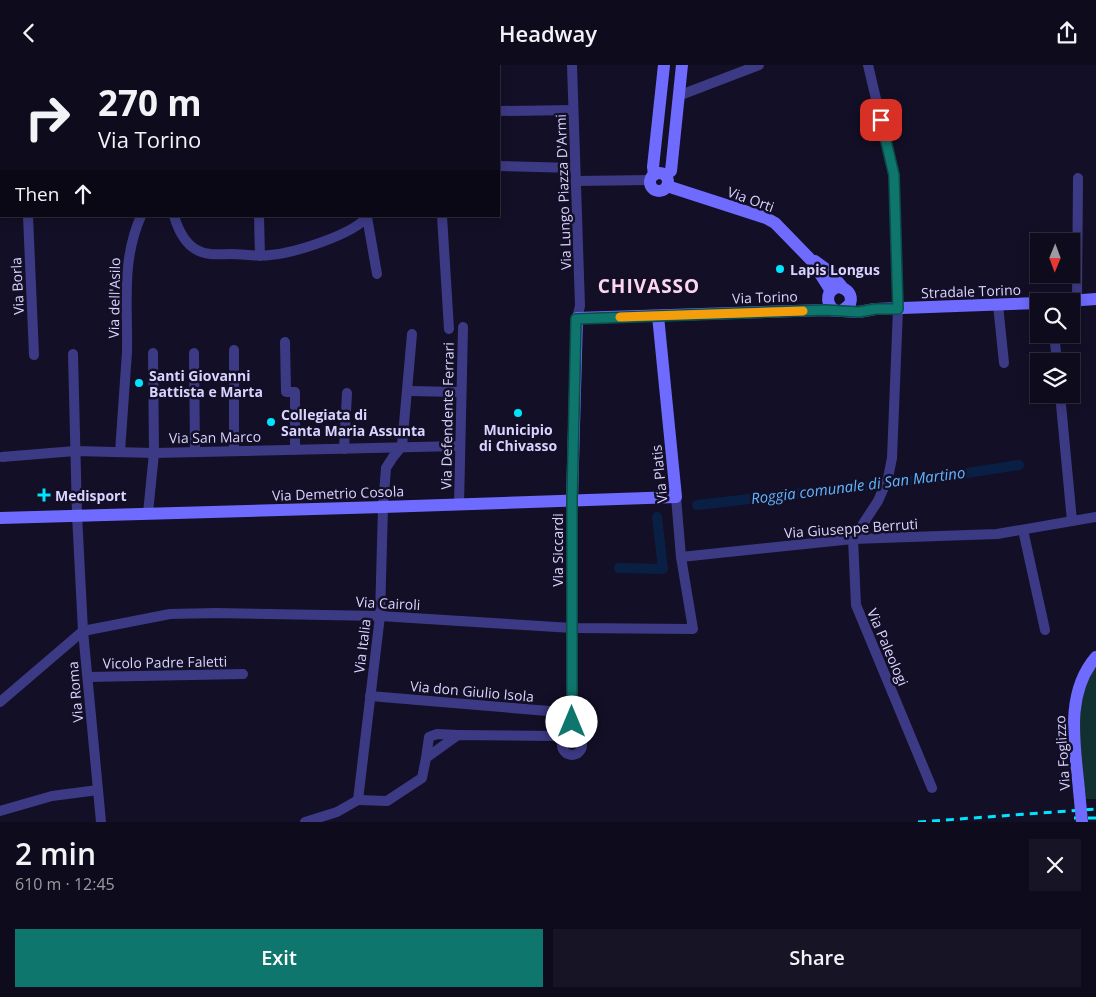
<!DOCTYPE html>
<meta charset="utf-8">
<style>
body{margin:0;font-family:"Open Sans",sans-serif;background:#171425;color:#f1f3f6;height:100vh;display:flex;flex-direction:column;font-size:19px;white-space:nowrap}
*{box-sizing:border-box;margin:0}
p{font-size:16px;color:#9b9ba3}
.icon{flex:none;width:28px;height:28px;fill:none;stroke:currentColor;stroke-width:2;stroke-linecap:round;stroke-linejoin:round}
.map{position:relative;height:757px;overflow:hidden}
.sheet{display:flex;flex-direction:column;background:#0e0b1c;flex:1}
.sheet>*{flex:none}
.hud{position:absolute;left:0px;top:0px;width:500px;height:152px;box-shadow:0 2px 12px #0003,0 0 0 1px #2e2b3b;background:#0e0b1c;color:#f1f3f6;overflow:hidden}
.needle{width:32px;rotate:181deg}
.buttons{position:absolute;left:1030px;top:168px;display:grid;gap:10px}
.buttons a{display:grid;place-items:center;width:50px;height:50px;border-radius:0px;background:#0e0b1c;box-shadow:0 2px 12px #0003,0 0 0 1px #2e2b3b;font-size:25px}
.pin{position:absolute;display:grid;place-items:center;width:42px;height:42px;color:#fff;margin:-21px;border-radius:10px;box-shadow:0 2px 8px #0006}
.me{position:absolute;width:55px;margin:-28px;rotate:0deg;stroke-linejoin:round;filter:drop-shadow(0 0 4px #0008)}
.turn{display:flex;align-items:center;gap:18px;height:105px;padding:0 15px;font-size:22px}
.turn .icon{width:65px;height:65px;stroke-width:2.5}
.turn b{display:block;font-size:35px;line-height:42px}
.then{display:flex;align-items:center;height:48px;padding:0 15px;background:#0003;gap:10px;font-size:19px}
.round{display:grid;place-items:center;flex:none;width:52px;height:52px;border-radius:0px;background:#171425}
.headline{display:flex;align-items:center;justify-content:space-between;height:85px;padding:0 15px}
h1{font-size:30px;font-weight:600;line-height:38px}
.button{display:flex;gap:10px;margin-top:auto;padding:10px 15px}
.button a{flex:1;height:58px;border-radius:0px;background:#0f766e;color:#fff;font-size:20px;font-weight:600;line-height:58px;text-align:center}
.button a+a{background:#171425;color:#f1f3f6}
header{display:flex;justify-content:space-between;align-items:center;height:65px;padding:0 15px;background:#0e0b1c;font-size:22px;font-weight:600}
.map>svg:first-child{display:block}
.green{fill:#12302f}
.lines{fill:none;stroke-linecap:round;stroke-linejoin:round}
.canal{stroke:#0a1f44;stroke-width:10}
.street{stroke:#3d3a85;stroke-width:10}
.secondary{stroke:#6f6bff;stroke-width:12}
.rail{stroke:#00e5ff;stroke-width:3;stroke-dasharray:8 6;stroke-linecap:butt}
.secondary-bridge{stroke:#6f6bff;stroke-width:12}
.route-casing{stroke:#0a4d48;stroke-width:12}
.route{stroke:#0f766e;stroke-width:9}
.slow{stroke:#f59e0b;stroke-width:9}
.poi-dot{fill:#00e5ff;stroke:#130f26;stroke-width:2}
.labels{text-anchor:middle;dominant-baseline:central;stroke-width:5;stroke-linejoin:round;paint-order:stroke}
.street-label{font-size:14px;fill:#d9d4ff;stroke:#130f26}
.poi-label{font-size:14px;font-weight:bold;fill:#d9d4ff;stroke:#130f26;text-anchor:start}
.water-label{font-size:15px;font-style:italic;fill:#62b6ff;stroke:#130f26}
.district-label{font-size:19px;font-weight:bold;letter-spacing:1px;fill:#ffd6f0;stroke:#130f26}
</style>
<header><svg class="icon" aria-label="back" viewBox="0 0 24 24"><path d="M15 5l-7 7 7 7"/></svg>Headway<svg class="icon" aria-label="share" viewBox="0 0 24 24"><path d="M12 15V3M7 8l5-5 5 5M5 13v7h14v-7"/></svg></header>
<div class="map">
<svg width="1096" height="757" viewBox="0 0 1096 757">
<rect width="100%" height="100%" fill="#130f26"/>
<path class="green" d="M 1096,602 L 1096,734 L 1086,734 L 1076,655 L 1087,612 Z"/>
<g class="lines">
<g class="canal">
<path d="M 697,440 L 935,413 L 1019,400"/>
<path d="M 619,503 L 663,504 L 657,452"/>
</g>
<g class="street">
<path d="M 20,0 L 20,1"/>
<path d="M 156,0 L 156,1"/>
<path d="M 250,0 L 250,1"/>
<path d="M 371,0 L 371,1"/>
<path d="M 432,0 L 432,1"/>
<path d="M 572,0 L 579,211 L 580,241 L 577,253"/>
<path d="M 868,0 L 894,110 L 898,244 L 892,393 L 888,413 L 878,436 L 853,474 L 856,540 L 932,723"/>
<path d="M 342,1 L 346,0"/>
<path d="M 480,1 L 480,0"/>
<path d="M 678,31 L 759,0"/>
<path d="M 499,46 L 573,45"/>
<path d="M 0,91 L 1,91"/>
<path d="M 499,101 L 575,103"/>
<path d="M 575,116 L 651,115"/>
<path d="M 28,151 L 34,290"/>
<path d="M 174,151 C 178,164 185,179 197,185 C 207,191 220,189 231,189 C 244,189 257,192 270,190 C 294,188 353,170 368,151"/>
<path d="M 259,151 L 260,191"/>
<path d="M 442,151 L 449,264"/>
<path d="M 367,152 L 377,209"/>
<path d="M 1077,236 L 1078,113"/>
<path d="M 998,240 L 1004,298"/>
<path d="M 1054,269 L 1057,296"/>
<path d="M 285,277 L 286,327 L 295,327 L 295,385"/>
<path d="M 194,288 L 195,387"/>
<path d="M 73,289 L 77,450 L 83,566 L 101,757"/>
<path d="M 408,326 L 461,327"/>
<path d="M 1060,329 L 1072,456"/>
<path d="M 402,381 L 412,269"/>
<path d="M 344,384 L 347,328"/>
<path d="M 234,385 L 234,285"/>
<path d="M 120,387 C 122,354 125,320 127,287 C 128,240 121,196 141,151"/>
<path d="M 2,392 L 75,386 L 154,388 L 459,381"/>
<path d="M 459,440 L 463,262"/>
<path d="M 148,448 L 154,388 L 153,288"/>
<path d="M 1023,465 L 1045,565"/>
<path d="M 681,492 L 853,474 L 997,469 L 1096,452"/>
<path d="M 88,612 L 243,609"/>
<path d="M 370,631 L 572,648"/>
<path d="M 0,637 L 83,566 L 170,549 L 216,548 L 380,551 L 572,563 L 693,564 L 681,492 L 676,432"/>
<circle cx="572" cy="680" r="10"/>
<path d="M 567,671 L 572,657 L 572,435"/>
<path d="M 426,693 L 429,672 L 437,669 L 458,670"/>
<path d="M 358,735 L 387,736 L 422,713 L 426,693 L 458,670 L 557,671 L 563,676"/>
<path d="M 0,746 L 52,731 L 98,725"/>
<path d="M 305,757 L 337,747 L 358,735 L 380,551 L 383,442 L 386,403 L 393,392 L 402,381"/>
</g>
<g class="secondary">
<circle cx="659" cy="117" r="9"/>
<path d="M 654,110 L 653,102 L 664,0"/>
<path d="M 665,110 L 671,106 L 682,0"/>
<path d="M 667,121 L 766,153 L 775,158 L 812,196 L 831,226"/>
<path d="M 815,196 L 830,207 L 843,223"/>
<path d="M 1069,236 L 1096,234"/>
<path d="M 834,245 C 825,237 826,225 839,222 C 848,224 853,230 850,239 L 843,245"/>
<path d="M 572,435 L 577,253 L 825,245 L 859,247 L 875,244 L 1039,238"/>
<path d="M 0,453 L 383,442 L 676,432 L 658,251"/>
<path d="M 1079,725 C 1075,681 1064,629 1096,592"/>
</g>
<g class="rail">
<path d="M 1074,753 L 1096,753"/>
<path d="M 918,757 L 1096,744"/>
</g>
<path class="secondary-bridge" d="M 1079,725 L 1082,757"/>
</g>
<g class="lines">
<defs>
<path id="route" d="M 572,657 L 572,435 L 576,254 L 825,245 L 859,247 L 875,244 L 898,244 L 894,110 L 881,55"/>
</defs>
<use href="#route" class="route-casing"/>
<use href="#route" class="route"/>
<path class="slow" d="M 620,252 L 803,246"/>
</g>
<g class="poi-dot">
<circle cx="780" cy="204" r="5"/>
<circle cx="139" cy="318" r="5"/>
<circle cx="518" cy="348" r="5"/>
<circle cx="271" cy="357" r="5"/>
<path d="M41.5 422.5h5v5h5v5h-5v5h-5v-5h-5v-5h5z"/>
</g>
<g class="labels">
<g class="street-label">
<text transform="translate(563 127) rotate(-92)">Via Lungo Piazza D'Armi</text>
<text transform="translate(751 134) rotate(20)">Via Orti</text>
<text transform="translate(17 221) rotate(-93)">Via Borla</text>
<text transform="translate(971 226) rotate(-2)">Stradale Torino</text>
<text transform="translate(765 232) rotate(-2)">Via Torino</text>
<text transform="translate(114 233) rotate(-89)">Via dell'Asilo</text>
<text transform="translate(447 351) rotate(-89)">Via Defendente Ferrari</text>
<text transform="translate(215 372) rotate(-1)">Via San Marco</text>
<text transform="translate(659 409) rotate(-96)">Via Platis</text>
<text transform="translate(338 428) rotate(-2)">Via Demetrio Cosola</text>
<text transform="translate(851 463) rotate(-4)">Via Giuseppe Berruti</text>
<text transform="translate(557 485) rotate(-90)">Via Siccardi</text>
<text transform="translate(388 538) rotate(3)">Via Cairoli</text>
<text transform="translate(362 581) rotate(-83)">Via Italia</text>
<text transform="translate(888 582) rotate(67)">Via Paleologi</text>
<text transform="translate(165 597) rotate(-1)">Vicolo Padre Faletti</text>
<text transform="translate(472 626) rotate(5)">Via don Giulio Isola</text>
<text transform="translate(75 627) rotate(-95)">Via Roma</text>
<text transform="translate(1062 688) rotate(-94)">Via Foglizzo</text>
</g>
<g class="poi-label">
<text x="790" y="204">Lapis Longus</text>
<text x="149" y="310">Santi Giovanni<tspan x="149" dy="16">Battista e Marta</tspan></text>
<text x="281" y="349">Collegiata di<tspan x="281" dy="16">Santa Maria Assunta</tspan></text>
<text x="518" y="364" text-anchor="middle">Municipio<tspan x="518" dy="16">di Chivasso</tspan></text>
<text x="55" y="430">Medisport</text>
</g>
<g class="water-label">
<text transform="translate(858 420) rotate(-7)">Roggia comunale di San Martino</text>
</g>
<g class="district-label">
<text x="649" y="221">CHIVASSO</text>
</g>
</g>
</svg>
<div class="buttons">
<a><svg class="needle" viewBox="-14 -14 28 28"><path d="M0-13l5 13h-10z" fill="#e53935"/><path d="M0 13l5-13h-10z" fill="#9b9ba3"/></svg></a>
<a><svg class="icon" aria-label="search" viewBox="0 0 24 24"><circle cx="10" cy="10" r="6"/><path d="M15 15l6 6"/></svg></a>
<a><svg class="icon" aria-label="layers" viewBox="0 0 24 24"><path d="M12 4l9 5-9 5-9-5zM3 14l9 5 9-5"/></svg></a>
</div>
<div class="pin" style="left:881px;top:55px;background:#d93025"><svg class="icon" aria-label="arrive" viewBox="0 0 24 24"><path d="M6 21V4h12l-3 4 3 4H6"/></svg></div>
<svg class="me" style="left:572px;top:657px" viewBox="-20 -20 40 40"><circle r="19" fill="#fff"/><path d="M0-13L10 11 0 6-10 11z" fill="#0f766e"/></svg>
<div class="hud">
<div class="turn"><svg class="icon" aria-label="right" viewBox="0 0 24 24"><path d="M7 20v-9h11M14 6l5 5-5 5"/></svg><div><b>270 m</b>Via Torino</div></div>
<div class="then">Then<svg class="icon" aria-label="ahead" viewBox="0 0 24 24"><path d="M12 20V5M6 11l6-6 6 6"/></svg></div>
</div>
</div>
<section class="sheet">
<div class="headline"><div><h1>2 min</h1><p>610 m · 12:45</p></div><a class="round"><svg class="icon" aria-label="close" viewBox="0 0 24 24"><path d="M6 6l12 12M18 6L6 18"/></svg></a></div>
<div class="button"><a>Exit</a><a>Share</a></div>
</section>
